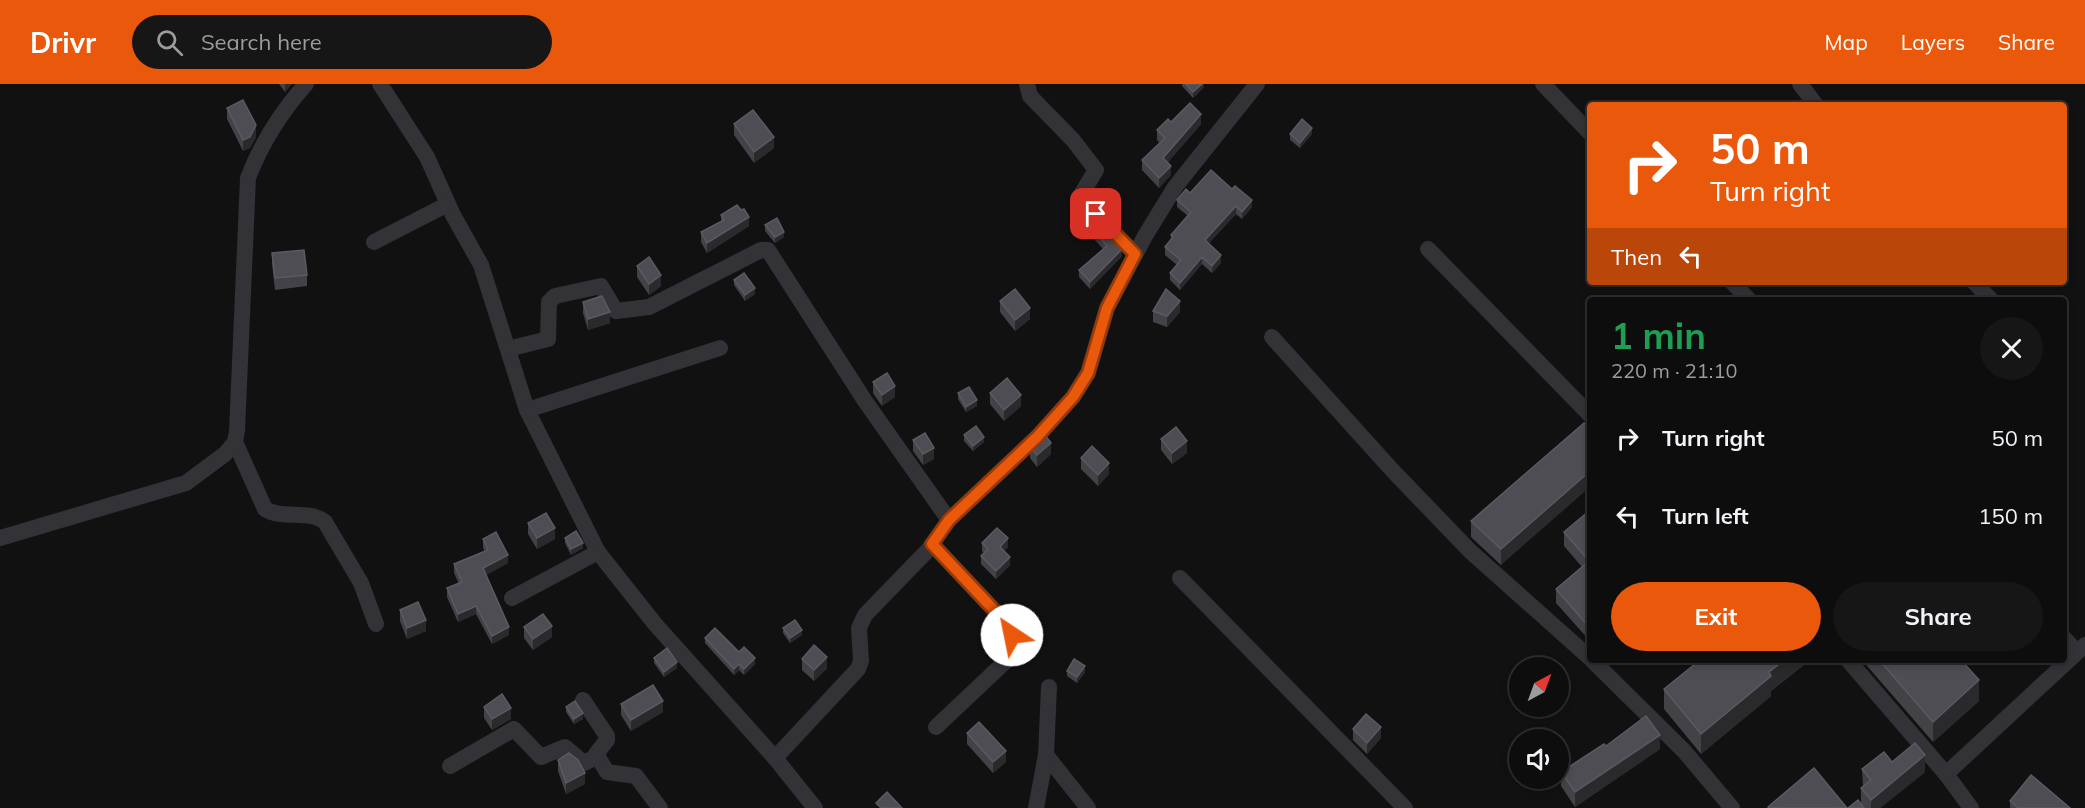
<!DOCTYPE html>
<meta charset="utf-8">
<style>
body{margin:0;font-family:Mulish,sans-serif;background:#161617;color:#f1f3f6;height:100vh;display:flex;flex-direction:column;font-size:22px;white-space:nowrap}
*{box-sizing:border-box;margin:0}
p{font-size:20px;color:#9a9c9e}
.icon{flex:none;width:33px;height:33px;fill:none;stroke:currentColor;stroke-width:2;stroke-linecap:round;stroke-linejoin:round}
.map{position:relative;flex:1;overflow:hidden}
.details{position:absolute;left:1587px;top:213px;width:480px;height:366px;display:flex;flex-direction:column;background:#0d0d0e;border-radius:6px;box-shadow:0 3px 9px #0003,0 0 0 2px #2d2d2e}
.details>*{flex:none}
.guide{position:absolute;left:1587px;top:18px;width:480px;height:183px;border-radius:6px;box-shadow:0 3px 9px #0003,0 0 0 2px #2d2d2e;background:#ea580c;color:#fff;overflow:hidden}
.needle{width:39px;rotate:41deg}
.fabs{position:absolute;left:1509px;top:573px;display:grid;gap:12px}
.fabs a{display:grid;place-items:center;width:60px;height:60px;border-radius:50%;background:#0d0d0e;box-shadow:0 3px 9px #0003,0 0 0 2px #2d2d2e;font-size:30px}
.pin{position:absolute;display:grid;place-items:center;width:51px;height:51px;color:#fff;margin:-26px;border-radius:12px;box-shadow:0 3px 9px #0006}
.me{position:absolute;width:66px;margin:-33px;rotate:326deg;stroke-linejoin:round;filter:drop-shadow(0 0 4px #0008)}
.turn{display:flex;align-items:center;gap:21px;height:126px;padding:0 24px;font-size:27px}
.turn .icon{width:78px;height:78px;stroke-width:2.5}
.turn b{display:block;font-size:42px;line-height:51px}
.then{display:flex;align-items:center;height:57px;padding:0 24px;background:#0003;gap:12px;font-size:22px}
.round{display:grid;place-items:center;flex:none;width:63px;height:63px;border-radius:32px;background:#161617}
.headline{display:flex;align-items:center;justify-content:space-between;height:102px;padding:0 24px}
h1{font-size:36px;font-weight:700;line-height:45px;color:#1e9e55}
.button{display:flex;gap:12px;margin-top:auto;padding:12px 24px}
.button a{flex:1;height:69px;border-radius:36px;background:#ea580c;color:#fff;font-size:24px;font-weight:700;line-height:69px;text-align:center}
.button a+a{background:#161617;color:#f1f3f6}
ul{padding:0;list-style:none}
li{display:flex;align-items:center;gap:18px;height:78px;padding:0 24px}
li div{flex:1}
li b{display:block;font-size:22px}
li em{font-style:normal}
header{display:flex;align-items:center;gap:36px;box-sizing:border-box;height:84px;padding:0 30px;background:#ea580c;color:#fff}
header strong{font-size:28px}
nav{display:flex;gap:33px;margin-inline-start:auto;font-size:21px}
.search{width:420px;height:54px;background:#161617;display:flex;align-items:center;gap:15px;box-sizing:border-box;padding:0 21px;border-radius:33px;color:#9a9c9e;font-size:22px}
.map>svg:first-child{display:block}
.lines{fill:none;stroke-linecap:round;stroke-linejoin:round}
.minor{stroke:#323237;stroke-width:16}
.wall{fill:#424247}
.shaded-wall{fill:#2a2a2d}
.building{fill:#4d4d53;stroke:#5a5b62;stroke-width:1.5}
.route-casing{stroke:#983908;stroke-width:15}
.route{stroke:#ea580c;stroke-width:10}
</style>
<header>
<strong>Drivr</strong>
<div class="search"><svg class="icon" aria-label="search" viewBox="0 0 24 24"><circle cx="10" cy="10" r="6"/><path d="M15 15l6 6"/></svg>Search here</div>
<nav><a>Map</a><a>Layers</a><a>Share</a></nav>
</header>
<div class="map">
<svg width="2085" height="724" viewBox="0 0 2085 724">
<rect width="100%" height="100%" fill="#111112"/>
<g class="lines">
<g class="minor">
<path d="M 380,0 L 427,73 L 453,131 L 481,181 L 527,326 L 598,468 L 655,540 L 775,674 L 815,724"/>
<path d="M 1027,0 L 1030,12 L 1073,56 L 1096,86 L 1082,109 L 1084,117 L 1135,170"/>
<path d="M 1543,0 L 1590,49"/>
<path d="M 1800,0 L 1816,21"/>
<path d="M 374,158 L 448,120"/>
<path d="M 1428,165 L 1590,331"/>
<path d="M 1732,198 L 1749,216"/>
<path d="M 1974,198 L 1991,216"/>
<path d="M 1272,253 L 1393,387 L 1470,467 L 1590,574"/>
<path d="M 508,265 L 548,255 L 549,218 L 555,212 L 601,202 L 616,227 L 649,223 L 761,166 L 768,166 L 865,317 L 949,436"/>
<path d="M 527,326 L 720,264"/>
<path d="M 235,358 L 265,425 C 282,436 309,425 325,438 L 361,499 L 376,540"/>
<path d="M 0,454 L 186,399 L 225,370 L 235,358 L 237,347 L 248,94 C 261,60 282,27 306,0"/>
<path d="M 932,460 L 1010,543 L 1012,551 L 1007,576 L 936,643"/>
<path d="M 1180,494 L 1405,724"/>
<path d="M 512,514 L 598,468"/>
<path d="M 2064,554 L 2077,568"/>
<path d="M 1592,576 L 1684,667 L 1732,724"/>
<path d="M 1848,576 L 1946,690 L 1971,724"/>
<path d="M 583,616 L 607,652 L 607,656 L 596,670 L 607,688 L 636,692 L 660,724"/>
<path d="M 1046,671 L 1088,724"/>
<path d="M 775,674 L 858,585 L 861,577 L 859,544 L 865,531 L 928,466 L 949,436 L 1037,353 L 1073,313 L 1088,289 L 1107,224 L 1145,152 L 1175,103 L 1257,0"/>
<path d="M 450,682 L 514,645 L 541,673 L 565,663 L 584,679 L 596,673"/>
<path d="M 1946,690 L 2085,561"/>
<path d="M 1036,724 L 1046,671 L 1049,603"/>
</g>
</g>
<g class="wall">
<path d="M 279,0 L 292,0 L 285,8 Z"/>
<path d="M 1182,0 L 1204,0 L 1204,3 L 1193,14 L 1182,2 Z"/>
<path d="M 227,24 L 256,53 L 250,64 L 243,67 L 227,35 Z"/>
<path d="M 1171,38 L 1201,40 L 1168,78 L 1171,91 L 1159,104 L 1142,86 L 1142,76 L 1160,59 L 1157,56 L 1157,46 Z"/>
<path d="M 734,40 L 774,64 L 754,79 L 734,51 Z"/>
<path d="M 1290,50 L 1312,50 L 1300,64 L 1290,56 Z"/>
<path d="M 1190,109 L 1252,123 L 1242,135 L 1236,130 L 1209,159 L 1221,179 L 1212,189 L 1202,180 L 1180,206 L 1170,196 L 1170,189 L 1177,181 L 1165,171 L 1165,163 L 1171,156 L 1171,151 L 1188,132 L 1177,123 L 1177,116 Z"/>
<path d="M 1106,119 L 1119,133 L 1117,136 L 1106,125 Z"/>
<path d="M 1075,126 L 1122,172 L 1090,205 L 1079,193 L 1079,186 L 1103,165 L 1075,134 Z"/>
<path d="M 721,131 L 749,142 L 707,169 L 701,158 L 701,148 L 721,137 Z"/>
<path d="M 765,141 L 784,153 L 775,159 L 765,147 Z"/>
<path d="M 272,169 L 307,191 L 307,202 L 275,206 L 272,180 Z"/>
<path d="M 637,182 L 661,202 L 649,211 L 637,193 Z"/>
<path d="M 734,196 L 755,210 L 745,217 L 734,201 Z"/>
<path d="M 1000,217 L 1030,235 L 1015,247 L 1000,228 Z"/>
<path d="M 583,218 L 610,239 L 588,246 L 583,229 Z"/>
<path d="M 1153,227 L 1180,228 L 1167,243 L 1153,238 Z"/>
<path d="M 873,298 L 895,313 L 882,322 L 873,309 Z"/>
<path d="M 958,309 L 977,322 L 966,328 L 958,315 Z"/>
<path d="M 990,309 L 1021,322 L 1004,337 L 990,320 Z"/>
<path d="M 1584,339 L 1501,481 L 1471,453 L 1471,437 Z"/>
<path d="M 964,351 L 984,358 L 973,367 L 964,357 Z"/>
<path d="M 1161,355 L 1187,369 L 1172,380 L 1161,366 Z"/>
<path d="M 913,356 L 934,375 L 923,381 L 913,367 Z"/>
<path d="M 1030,363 L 1051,370 L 1037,383 L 1030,374 Z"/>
<path d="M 1081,374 L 1109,390 L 1098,402 L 1081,385 Z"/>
<path d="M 1590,428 L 1590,557 L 1556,519 L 1556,505 L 1582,483 L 1564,462 L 1564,448 Z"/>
<path d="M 528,439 L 555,455 L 537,465 L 528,450 Z"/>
<path d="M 565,454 L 583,464 L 571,471 L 565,459 Z"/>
<path d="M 483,455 L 508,479 L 486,491 L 509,551 L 492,560 L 476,530 L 458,538 L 447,513 L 447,504 L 459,500 L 454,489 L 454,480 L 485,468 L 483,464 Z"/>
<path d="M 982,459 L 1008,463 L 1004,467 L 1010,481 L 996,495 L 981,480 L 981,472 L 984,469 L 982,467 Z"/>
<path d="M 400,526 L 426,547 L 407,555 L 400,537 Z"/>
<path d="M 524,543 L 552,553 L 533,566 L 524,554 Z"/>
<path d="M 783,544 L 802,551 L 790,559 L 783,549 Z"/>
<path d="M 705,554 L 739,568 L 755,580 L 744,591 L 739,586 L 734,591 L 705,559 Z"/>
<path d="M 654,574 L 677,584 L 664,593 L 654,579 Z"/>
<path d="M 802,575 L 827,584 L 814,597 L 802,586 Z"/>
<path d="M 1700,576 L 1810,576 L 1771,607 L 1771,612 L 1701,670 L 1664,625 L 1664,605 Z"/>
<path d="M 1862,576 L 1961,576 L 1979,617 L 1933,658 Z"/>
<path d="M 1067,587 L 1085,588 L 1077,599 L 1067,592 Z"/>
<path d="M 621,620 L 663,628 L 631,647 L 621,631 Z"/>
<path d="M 484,623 L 511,635 L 492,646 L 484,634 Z"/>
<path d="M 566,623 L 583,635 L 574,640 L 566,628 Z"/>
<path d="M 1353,645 L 1381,654 L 1367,670 L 1353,656 Z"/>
<path d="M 967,649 L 1006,678 L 993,689 L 967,660 Z"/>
<path d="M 1606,662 L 1660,665 L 1575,723 L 1561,702 L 1561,688 Z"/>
<path d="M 558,676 L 585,700 L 566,710 L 558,687 Z"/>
<path d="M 1892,678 L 1925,688 L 1880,724 L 1864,724 L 1861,720 L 1861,704 L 1863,702 L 1862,685 Z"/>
<path d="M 2010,717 L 2070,724 L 2010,724 Z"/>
</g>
<g class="shaded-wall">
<path d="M 285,0 L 292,0 L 285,8 Z"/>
<path d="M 1202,0 L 1204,0 L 1204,3 L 1193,14 L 1193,8 Z"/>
<path d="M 1201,30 L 1201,40 L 1163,84 L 1163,74 Z"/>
<path d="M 256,41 L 256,53 L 250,64 L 243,67 L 243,56 Z"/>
<path d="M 1312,44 L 1312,50 L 1300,64 L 1300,59 Z"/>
<path d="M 774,53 L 774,64 L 754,79 L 754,68 Z"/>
<path d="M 1171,82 L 1171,91 L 1159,104 L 1159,94 Z"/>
<path d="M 1252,116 L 1252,123 L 1242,135 L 1242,128 Z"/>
<path d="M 1236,122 L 1236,130 L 1205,163 L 1205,156 Z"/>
<path d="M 1119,127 L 1119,133 L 1117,136 L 1117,130 Z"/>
<path d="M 749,133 L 749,142 L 707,169 L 707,159 Z"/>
<path d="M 784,148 L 784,153 L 775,159 L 775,153 Z"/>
<path d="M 1122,165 L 1122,172 L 1090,205 L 1090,198 Z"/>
<path d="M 1221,171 L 1221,179 L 1212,189 L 1212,182 Z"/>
<path d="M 1202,173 L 1202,180 L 1180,206 L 1180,199 Z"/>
<path d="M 661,191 L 661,202 L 649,211 L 649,200 Z"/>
<path d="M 755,204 L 755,210 L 745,217 L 745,211 Z"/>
<path d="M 1180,217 L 1180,228 L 1167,243 L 1167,232 Z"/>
<path d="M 1030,224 L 1030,235 L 1015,247 L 1015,236 Z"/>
<path d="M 610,228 L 610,239 L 588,246 L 588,235 Z"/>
<path d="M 895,302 L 895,313 L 882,322 L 882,311 Z"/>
<path d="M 1021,311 L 1021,322 L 1004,337 L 1004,326 Z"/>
<path d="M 977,316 L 977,322 L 966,328 L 966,323 Z"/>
<path d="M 984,353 L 984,358 L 973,367 L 973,362 Z"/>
<path d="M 1187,357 L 1187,369 L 1172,380 L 1172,369 Z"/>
<path d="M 1051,359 L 1051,370 L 1037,383 L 1037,371 Z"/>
<path d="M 934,364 L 934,375 L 923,381 L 923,370 Z"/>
<path d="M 1109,379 L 1109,390 L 1098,402 L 1098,391 Z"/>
<path d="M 1590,387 L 1590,403 L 1501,481 L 1501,465 Z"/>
<path d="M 555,444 L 555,455 L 537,465 L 537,454 Z"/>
<path d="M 1008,454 L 1008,463 L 1000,471 L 1000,463 Z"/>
<path d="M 583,459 L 583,464 L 571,471 L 571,465 Z"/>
<path d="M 508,471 L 508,479 L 483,493 L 483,484 Z"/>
<path d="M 1010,473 L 1010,481 L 996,495 L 996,487 Z"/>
<path d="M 476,522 L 476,530 L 458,538 L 458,530 Z"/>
<path d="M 426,536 L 426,547 L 407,555 L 407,544 Z"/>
<path d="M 552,542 L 552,553 L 533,566 L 533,555 Z"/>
<path d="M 509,543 L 509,551 L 492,560 L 492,552 Z"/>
<path d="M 802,546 L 802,551 L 790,559 L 790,554 Z"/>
<path d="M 827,573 L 827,584 L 814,597 L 814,586 Z"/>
<path d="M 755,574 L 755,580 L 744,591 L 744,585 Z"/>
<path d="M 1784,576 L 1810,576 L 1771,607 L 1771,612 L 1701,670 L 1701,650 L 1769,588 Z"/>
<path d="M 677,578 L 677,584 L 664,593 L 664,588 Z"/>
<path d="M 739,580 L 739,586 L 734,591 L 734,585 Z"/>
<path d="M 1085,582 L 1085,588 L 1077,599 L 1077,593 Z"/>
<path d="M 1979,596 L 1979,617 L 1933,658 L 1933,638 Z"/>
<path d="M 663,617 L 663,628 L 631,647 L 631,636 Z"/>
<path d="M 511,624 L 511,635 L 492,646 L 492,635 Z"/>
<path d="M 583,629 L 583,635 L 574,640 L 574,635 Z"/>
<path d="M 1381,643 L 1381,654 L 1367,670 L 1367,659 Z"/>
<path d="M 1660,651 L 1660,665 L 1575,723 L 1575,708 Z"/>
<path d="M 1006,667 L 1006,678 L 993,689 L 993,678 Z"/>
<path d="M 1925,671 L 1925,688 L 1880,724 L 1871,724 L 1871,716 Z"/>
<path d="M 585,689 L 585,700 L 566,710 L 566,699 Z"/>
</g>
<g class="building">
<path d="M 1186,0 L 1202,0 L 1193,8 Z"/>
<path d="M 243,16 L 256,41 L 250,53 L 243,56 L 227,24 Z"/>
<path d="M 1190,19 L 1201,30 L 1163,74 L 1171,82 L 1159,94 L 1142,76 L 1165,54 L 1157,46 L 1168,35 L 1171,38 Z"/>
<path d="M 753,26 L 774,53 L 754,68 L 734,40 Z"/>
<path d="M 1302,35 L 1312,44 L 1300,59 L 1290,50 Z"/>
<path d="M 1211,86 L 1232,105 L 1235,102 L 1252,116 L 1242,128 L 1236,122 L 1205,156 L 1221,171 L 1212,182 L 1202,173 L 1180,199 L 1170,189 L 1181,176 L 1165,163 L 1173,153 L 1171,151 L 1191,128 L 1177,116 L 1186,105 L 1190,109 Z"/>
<path d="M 1108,117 L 1119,127 L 1117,130 L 1106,119 Z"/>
<path d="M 737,121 L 741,126 L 744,125 L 749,133 L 707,159 L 701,148 L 724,136 L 721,131 Z"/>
<path d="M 1081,122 L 1122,165 L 1090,198 L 1079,186 L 1107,162 L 1075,126 Z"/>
<path d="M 777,134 L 784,148 L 775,153 L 765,141 Z"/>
<path d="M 304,166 L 307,191 L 275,194 L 272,169 Z"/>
<path d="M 649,173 L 661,191 L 649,200 L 637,182 Z"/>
<path d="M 744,189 L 755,204 L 745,211 L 734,196 Z"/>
<path d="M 1015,205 L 1030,224 L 1015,236 L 1000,217 Z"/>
<path d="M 1166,205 L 1180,217 L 1167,232 L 1153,227 Z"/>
<path d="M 602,212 L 610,228 L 588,235 L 583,218 Z"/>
<path d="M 887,289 L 895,302 L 882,311 L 873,298 Z"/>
<path d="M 1007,294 L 1021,311 L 1004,326 L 990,309 Z"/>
<path d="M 969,303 L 977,316 L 966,323 L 958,309 Z"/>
<path d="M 1584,339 L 1590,346 L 1590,387 L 1501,465 L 1471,437 Z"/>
<path d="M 976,342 L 984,353 L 973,362 L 964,351 Z"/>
<path d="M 1176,343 L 1187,357 L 1172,369 L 1161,355 Z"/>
<path d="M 925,349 L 934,364 L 923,370 L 913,356 Z"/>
<path d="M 1044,350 L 1051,359 L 1037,371 L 1030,363 Z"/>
<path d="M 1092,362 L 1109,379 L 1098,391 L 1081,374 Z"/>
<path d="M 1589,427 L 1590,428 L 1590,544 L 1556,505 L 1589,477 L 1564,448 Z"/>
<path d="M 546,429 L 555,444 L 537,454 L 528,439 Z"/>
<path d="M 997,444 L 1008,454 L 1000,463 L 1010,473 L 996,487 L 981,472 L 988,465 L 982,459 Z"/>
<path d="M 576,447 L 583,459 L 571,465 L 565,454 Z"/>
<path d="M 496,448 L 508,471 L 483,484 L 509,543 L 492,552 L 476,522 L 458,530 L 447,504 L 462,498 L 454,480 L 488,466 L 483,455 Z"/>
<path d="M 418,518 L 426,536 L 407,544 L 400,526 Z"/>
<path d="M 543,530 L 552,542 L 533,555 L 524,543 Z"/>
<path d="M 795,536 L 802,546 L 790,554 L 783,544 Z"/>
<path d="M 715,544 L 739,568 L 744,563 L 755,574 L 744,585 L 739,580 L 734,585 L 705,554 Z"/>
<path d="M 814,561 L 827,573 L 814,586 L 802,575 Z"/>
<path d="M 667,564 L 677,578 L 664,588 L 654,574 Z"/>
<path d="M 1074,575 L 1085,582 L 1077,593 L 1067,587 Z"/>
<path d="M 1700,576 L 1784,576 L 1769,588 L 1771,592 L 1701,650 L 1664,605 Z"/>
<path d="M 1879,576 L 1961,576 L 1979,596 L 1933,638 Z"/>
<path d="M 653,601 L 663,617 L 631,636 L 621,620 Z"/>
<path d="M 502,610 L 511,624 L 492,635 L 484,623 Z"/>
<path d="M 575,617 L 583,629 L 574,635 L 566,623 Z"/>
<path d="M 1366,630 L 1381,643 L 1367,659 L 1353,645 Z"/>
<path d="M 1646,632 L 1660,651 L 1575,708 L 1561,688 L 1604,660 L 1606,662 Z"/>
<path d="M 979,638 L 1006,667 L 993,678 L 967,649 Z"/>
<path d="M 1915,659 L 1925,671 L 1871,716 L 1861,704 L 1871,696 L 1862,685 L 1884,668 L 1892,678 Z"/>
<path d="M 569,669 L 578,676 L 585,689 L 566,699 L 558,676 Z"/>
<path d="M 1814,684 L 1847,724 L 1769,724 L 1768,723 Z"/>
<path d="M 2031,691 L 2070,724 L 2018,724 L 2010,717 Z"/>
<path d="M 887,708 L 902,724 L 881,724 L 876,719 Z"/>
<path d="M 1858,716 L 1864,724 L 1848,724 Z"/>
</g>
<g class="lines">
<defs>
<path id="route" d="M 1012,551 L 1010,543 L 932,460 L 949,436 L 1037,353 L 1073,313 L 1088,289 L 1107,224 L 1135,170 L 1096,130"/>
</defs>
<use href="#route" class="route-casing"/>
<use href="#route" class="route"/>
</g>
</svg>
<div class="fabs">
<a><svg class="needle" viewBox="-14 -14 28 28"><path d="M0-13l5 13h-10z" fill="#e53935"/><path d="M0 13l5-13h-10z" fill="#9a9c9e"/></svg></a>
<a><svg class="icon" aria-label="sound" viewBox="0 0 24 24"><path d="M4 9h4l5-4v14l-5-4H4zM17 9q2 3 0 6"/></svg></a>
</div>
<div class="pin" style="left:1096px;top:130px;background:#d93025"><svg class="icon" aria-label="arrive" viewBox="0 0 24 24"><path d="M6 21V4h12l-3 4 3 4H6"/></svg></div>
<svg class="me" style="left:1012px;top:551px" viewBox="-20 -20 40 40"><circle r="19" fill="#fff"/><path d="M0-13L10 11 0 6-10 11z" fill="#ea580c"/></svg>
<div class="guide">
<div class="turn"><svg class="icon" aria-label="right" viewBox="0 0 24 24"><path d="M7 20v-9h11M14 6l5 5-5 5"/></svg><div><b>50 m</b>Turn right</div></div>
<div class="then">Then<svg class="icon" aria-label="left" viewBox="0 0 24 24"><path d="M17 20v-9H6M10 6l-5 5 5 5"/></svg></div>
</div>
<section class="details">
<div class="headline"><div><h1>1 min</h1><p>220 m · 21:10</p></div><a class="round"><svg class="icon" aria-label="close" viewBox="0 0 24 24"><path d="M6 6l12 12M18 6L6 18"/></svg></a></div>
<ul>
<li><svg class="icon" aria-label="right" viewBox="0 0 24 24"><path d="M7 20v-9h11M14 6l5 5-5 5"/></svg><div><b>Turn right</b></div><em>50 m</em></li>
<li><svg class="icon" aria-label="left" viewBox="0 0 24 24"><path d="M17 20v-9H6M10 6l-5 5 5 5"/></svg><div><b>Turn left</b></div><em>150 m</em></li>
</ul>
<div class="button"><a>Exit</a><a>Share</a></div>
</section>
</div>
